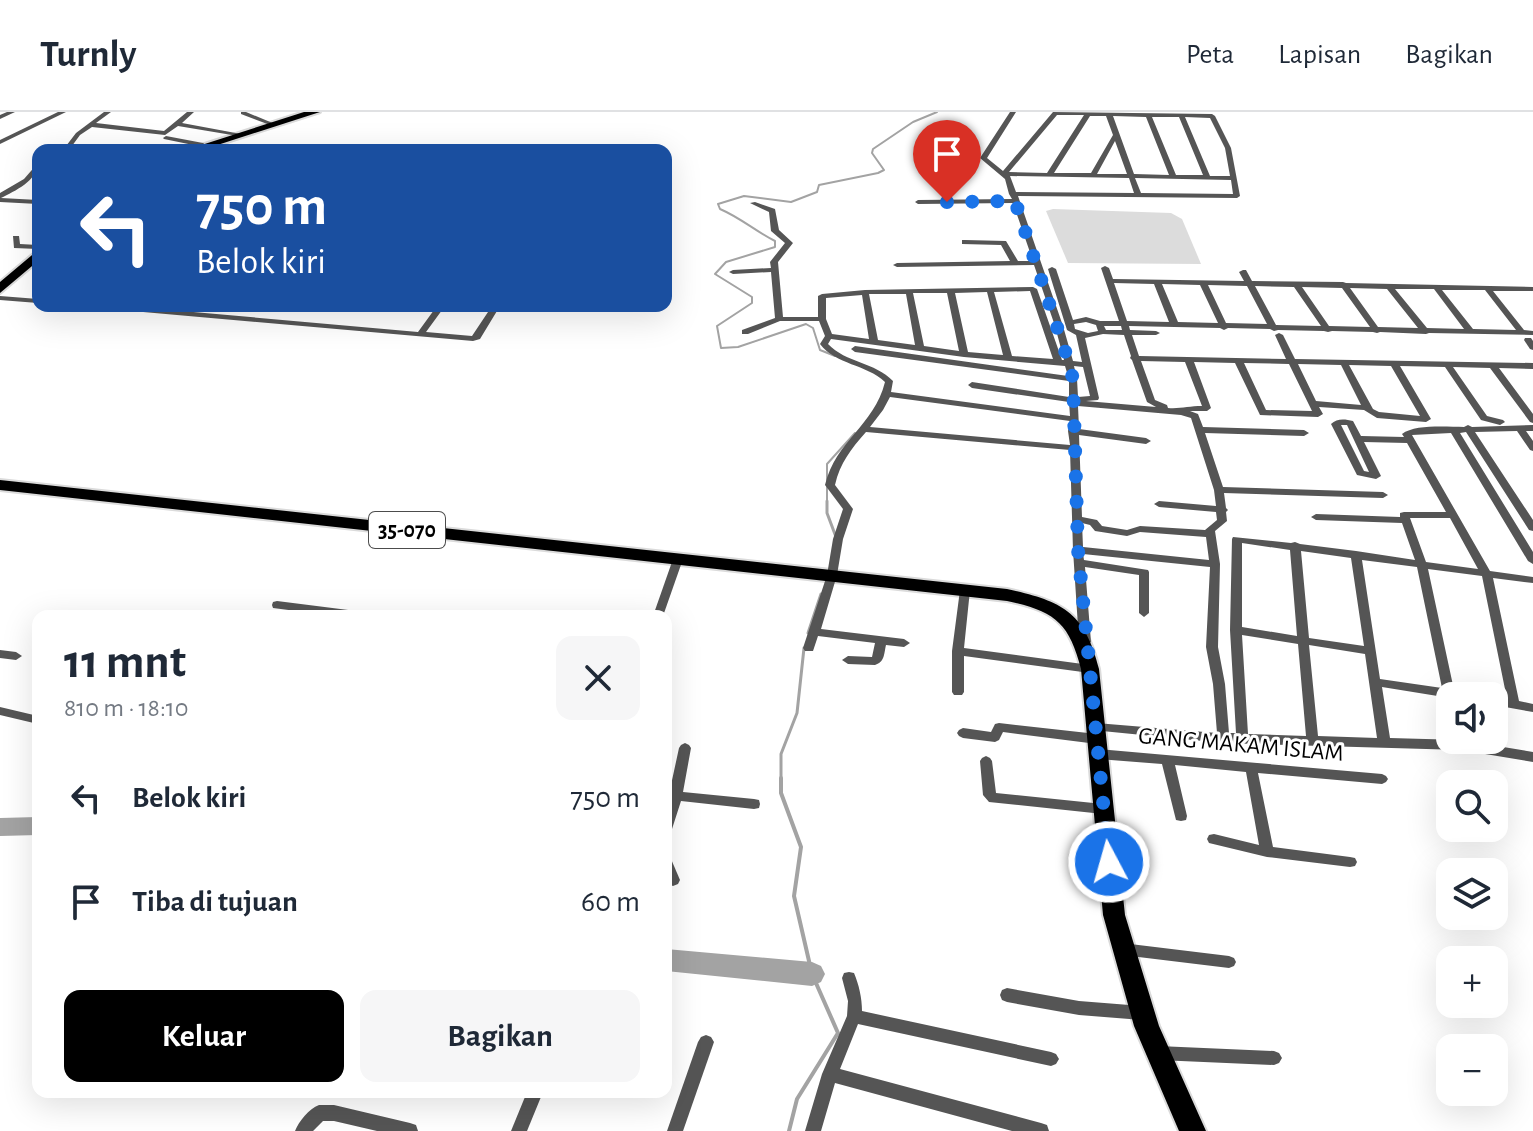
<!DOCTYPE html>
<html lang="id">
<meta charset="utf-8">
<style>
body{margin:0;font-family:"Alegreya Sans",sans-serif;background:#f6f6f7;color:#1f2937;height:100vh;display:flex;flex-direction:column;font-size:30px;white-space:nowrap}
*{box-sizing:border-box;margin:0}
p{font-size:26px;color:#747a83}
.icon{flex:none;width:44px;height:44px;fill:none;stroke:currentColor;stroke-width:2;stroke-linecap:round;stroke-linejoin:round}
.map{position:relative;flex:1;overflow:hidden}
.side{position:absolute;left:32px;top:498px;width:640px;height:488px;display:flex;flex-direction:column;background:#fff;border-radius:16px;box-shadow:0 8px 32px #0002}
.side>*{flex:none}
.guide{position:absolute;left:32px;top:32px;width:640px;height:168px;border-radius:16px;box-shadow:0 8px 32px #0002;background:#1a4fa0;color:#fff;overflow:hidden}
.controls{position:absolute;left:1436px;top:570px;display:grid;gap:16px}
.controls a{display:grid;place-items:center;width:72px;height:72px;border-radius:16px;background:#fff;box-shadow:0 8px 32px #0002;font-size:40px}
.pin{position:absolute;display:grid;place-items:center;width:68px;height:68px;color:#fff;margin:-82px -34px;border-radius:50% 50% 50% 0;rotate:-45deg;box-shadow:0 0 8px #0007}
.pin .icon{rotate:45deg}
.me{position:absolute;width:88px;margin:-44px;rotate:354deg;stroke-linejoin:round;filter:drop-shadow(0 0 6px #0008)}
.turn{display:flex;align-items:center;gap:28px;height:168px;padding:0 32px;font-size:36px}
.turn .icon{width:104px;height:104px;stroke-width:2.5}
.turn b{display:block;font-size:56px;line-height:68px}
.round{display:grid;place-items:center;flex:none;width:84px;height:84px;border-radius:16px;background:#f6f6f7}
.head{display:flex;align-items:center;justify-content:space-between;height:136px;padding:0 32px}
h1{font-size:48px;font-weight:700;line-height:60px}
.action{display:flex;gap:16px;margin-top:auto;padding:16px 32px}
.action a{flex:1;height:92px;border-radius:16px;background:#000;color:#fff;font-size:32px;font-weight:700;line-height:92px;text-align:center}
.action a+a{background:#f6f6f7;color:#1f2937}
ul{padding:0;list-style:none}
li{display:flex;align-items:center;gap:24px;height:104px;padding:0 32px}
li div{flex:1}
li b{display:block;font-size:30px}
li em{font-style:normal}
header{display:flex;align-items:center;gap:48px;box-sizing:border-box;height:112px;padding:0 40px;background:#fff;border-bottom:2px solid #e0e1e3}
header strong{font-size:38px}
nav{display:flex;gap:44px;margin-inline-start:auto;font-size:28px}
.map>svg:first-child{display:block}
.green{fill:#dcdcdc}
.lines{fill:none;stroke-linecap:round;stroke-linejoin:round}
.stream-far2{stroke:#a3a3a3;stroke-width:2}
.stream-far1{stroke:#a3a3a3;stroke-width:3}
.stream{stroke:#a3a3a3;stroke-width:4}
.river{fill:#a3a3a3;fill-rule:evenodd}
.primary-casing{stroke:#dbdbdb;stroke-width:4}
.minor{fill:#555;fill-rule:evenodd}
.primary{fill:#000;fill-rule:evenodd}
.route{stroke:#1a73e8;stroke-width:14;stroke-dasharray:0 25.2}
.labels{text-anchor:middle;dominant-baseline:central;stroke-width:6;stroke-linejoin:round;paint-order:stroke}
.shield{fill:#fff;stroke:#4c4c4c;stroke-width:2}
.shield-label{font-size:22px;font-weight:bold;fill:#000}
.street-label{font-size:24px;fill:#000;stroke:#fff}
</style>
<header>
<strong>Turnly</strong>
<nav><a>Peta</a><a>Lapisan</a><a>Bagikan</a></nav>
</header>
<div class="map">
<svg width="1533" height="1019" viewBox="0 0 1533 1019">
<rect width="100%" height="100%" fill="#fff"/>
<path class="green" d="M 1053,97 L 1171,101 L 1182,107 L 1201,152 L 1068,151 L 1046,99 Z"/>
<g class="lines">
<g class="stream-far2">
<path d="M 835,244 L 820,238 L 813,216 L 806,212 L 738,235 L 721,236 L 717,214 L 752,191 L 752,185 L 715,162 L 726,150 L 775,135 L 775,129 C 755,119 741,106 720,97 L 718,92 L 744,84 L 791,90 L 817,80 L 819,73 L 878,61 L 884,58 L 872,41 L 873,37 L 913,10 L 937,0"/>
<path d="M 827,391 L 827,352 L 855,321"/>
</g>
<g class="stream-far1">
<path d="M 827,389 L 827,401 L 836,425"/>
<path d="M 808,521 L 821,482"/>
<path d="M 781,668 L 781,642 L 797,601 L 804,536"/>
</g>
<path class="stream" d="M 781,666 L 781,681 L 801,735 L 794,784 L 812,862 L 838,921 L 797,987 L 789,1019"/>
<g class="river">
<path d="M 38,705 L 38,723 L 0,724 L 0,706 Z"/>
<path d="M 666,837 L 812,850 L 821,854 L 825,862 L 821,870 L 812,874 L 666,859 Z"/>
</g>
<defs>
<g id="primary">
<path d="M 304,0 L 320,0 L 202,38 L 186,38 Z"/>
<path d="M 38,138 L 38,149 L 0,181 L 0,170 Z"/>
<path d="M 0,368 L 1007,477 C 1062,489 1085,500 1099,557 L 1125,803 L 1159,914 L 1206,1019 L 1179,1019 L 1134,914 L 1103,803 L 1081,557 C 1069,510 1054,499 1007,489 L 0,378 Z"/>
</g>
</defs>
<use href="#primary" class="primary-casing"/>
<g class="minor">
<path d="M 7,0 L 15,0 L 0,7 L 0,3 Z"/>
<path d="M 58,0 L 66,0 L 0,32 L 0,28 Z"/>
<path d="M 104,0 L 111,0 L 96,11 L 164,19 L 187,0 L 194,0 L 182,11 L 241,22 L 238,24 L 178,14 L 165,23 L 92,15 L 80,23 L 69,38 L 63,38 L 76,21 Z"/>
<path d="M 241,0 L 246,0 L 275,12 L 270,13 L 241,2 Z"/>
<path d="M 1010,0 L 1016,0 L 987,46 L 1003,59 L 1053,0 L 1212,2 L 1215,4 L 1231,36 L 1240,84 L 1237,86 L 1018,84 L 1063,214 L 1073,249 L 1082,250 L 1076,223 L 1067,218 L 1048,157 L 1052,155 L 1056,157 L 1073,208 L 1086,205 L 1100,209 L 1119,209 L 1101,156 L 1105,154 L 1109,156 L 1113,167 L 1244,169 L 1239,160 L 1243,158 L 1246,158 L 1252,169 L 1343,170 L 1346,171 L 1533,175 L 1533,179 L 1493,179 L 1524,218 L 1533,219 L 1533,223 L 1429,221 L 1426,222 L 1380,220 L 1377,221 L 1373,220 L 1332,219 L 1328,220 L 1324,219 L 1278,218 L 1274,219 L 1270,217 L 1228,216 L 1224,218 L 1220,216 L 1129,214 L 1130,218 L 1156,219 L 1160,221 L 1156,223 L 1132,223 L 1139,244 L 1286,247 L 1275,223 L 1279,221 L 1283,223 L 1295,247 L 1533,251 L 1533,257 L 1499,256 L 1533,302 L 1533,311 L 1530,310 L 1490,256 L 1453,255 L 1487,304 L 1503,308 L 1505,310 L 1500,313 L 1481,308 L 1445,255 L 1400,254 L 1431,307 L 1426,310 L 1377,306 L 1364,298 L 1319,295 L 1323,302 L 1318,305 L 1260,303 L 1235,251 L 1194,250 L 1211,296 L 1207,299 L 1190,299 L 1198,302 L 1203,315 L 1304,318 L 1309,321 L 1304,324 L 1205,321 L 1223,375 L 1383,380 L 1388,383 L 1383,386 L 1224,381 L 1226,396 L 1228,398 L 1226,400 L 1227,409 L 1215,419 L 1220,452 L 1218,535 L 1225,572 L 1229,621 L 1236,621 L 1230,518 L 1232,427 L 1233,425 L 1291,431 L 1295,430 L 1300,432 L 1356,439 L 1415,448 L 1402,411 L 1316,408 L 1311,405 L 1316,402 L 1400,405 L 1400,401 L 1404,400 L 1446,400 L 1407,331 L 1364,330 L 1381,364 L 1376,367 L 1357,363 L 1331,312 C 1337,306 1345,307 1353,309 L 1361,324 L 1404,325 L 1402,322 C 1415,312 1447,315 1464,315 L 1468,313 L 1472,315 L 1533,313 L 1533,319 L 1526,319 L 1533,329 L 1533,339 L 1530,338 L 1517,319 L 1475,320 L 1533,408 L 1533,419 L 1529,418 L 1466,320 L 1460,321 L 1533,440 L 1533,452 L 1528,449 L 1451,321 L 1412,323 L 1490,459 L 1533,465 L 1533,471 L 1493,466 L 1519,589 L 1533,592 L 1533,600 L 1494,593 L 1494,585 L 1507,587 L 1482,464 L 1428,457 L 1454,578 L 1471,581 L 1473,584 L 1450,584 L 1450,586 L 1382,575 L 1390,626 L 1461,628 L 1533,640 L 1533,650 L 1461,638 L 1223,631 L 1092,618 L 1090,615 L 1092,612 L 1096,611 L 1217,621 L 1213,572 L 1206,535 L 1210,455 L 1083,442 L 1084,448 L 1148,458 L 1149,460 L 1149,501 L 1144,505 L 1139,501 L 1139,463 L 1085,455 L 1091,530 L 1085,534 L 1081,533 L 1079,530 L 1073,438 L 1070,338 L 866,320 C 851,337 840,351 835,373 L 853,397 L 843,427 L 837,463 L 821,517 L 904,527 L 910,531 L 904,535 L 886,533 C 884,541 885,550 875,553 L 848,552 L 842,548 L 848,544 L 872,545 L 875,531 L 818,524 L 813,539 L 805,539 L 803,536 L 827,463 L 833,427 L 843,397 L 825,373 C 836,328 874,314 885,270 C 866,252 836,253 820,232 L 825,224 L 819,209 L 780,209 L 748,222 L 742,222 L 742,218 L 775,206 L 771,160 L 733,162 L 729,160 L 733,158 L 771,156 L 770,150 L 785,131 L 771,119 L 769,100 L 750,91 L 755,90 L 775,97 L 779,118 L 793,131 L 778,150 L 783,205 L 818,205 L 818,184 L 822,182 L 865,178 L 1033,175 L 1037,177 L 1062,248 L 1064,248 L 1055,214 L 1034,153 L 897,155 L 893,153 L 897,151 L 1010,149 L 1001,133 L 962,132 L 962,128 L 965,128 L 1006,129 L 1018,149 L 1033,149 L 1013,91 L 918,92 L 915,90 L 918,88 L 1012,87 L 1009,82 L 1005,67 L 980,46 ZM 1057,3 L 1084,3 L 1047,61 L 1009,60 ZM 1090,4 L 1106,4 L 1113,23 L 1091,61 L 1054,61 ZM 1113,4 L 1146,5 L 1169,63 L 1134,62 ZM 1152,5 L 1179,5 L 1203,63 L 1176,63 ZM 1185,5 L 1210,6 L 1225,36 L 1230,64 L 1210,64 ZM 1115,29 L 1127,62 L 1097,62 ZM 1010,64 L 1129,66 L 1134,81 L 1016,80 ZM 1135,66 L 1231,68 L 1233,82 L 1141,81 ZM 1114,171 L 1154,172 L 1169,210 L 1127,209 ZM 1162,172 L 1200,173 L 1218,211 L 1178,210 ZM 1208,173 L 1247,174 L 1267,212 L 1226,211 ZM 1255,174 L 1294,175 L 1321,214 L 1276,213 ZM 1302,175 L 1342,176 L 1370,215 L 1329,214 ZM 1350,176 L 1387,177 L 1418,216 L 1378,215 ZM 1395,177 L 1434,177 L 1464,217 L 1427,216 ZM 1442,178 L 1485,178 L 1516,218 L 1473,217 ZM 1030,179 L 1053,247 L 1012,244 L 994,180 ZM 987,180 L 1003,243 L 968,240 L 955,181 ZM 913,181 L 947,181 L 959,239 L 924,234 ZM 869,182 L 906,182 L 915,233 L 878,228 ZM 862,183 L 869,227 L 832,222 L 826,207 L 826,186 ZM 1086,210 L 1096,213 L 1098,219 L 1088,221 L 1075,217 L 1074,212 ZM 1104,214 L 1121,214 L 1122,218 L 1106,218 ZM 1103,222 L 1124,223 L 1131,244 L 1130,246 L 1132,248 L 1147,290 L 1156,295 L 1086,289 L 1098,288 L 1099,286 L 1085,226 ZM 831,227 L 964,245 L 1065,254 L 1068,264 L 855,234 L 851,237 L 855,240 L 1069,269 L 1069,285 L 972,270 L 968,273 L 972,276 L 1069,290 L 1070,304 L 891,280 L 893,269 C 875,250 846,251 828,232 ZM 1141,249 L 1185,250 L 1202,294 C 1189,294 1180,297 1168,296 L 1167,293 L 1155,288 ZM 1244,251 L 1289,252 L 1312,299 L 1266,298 ZM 1298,252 L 1341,253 L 1361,293 L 1316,289 ZM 1349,253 L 1391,254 L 1420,304 L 1379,300 L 1373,297 ZM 1074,254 L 1083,255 L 1090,284 L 1078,285 L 1077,267 ZM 890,285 L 1070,309 L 1068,319 L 1070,333 L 870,315 L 883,298 ZM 1078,294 L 1181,303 L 1191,306 L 1214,378 L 1216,394 L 1159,389 L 1154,392 L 1159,395 L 1216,400 L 1217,408 L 1205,418 L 1140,414 L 1127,418 L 1102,414 L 1097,408 L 1082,405 L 1079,323 L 1146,332 L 1151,329 L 1146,326 L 1079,317 ZM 1341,313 L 1347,313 L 1369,360 L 1364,359 ZM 1410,406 L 1450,406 L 1478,457 L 1426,450 ZM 1082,411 L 1090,413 L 1095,419 L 1127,424 L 1140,420 L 1206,425 L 1209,448 L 1083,435 ZM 1242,431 L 1290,438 L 1297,524 L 1242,515 ZM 1301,439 L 1351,446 L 1364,534 L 1309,526 ZM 1362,448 L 1417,455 L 1442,576 L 1380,567 ZM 1242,523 L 1298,532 L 1306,624 L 1248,622 ZM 1309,533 L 1365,542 L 1377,626 L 1318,624 Z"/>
<path d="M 166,24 L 203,31 L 206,33 L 203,35 L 164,27 L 163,26 Z"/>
<path d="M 38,51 C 37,69 15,79 1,86 L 38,88 L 38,92 L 0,90 L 0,81 L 24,67 Z"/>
<path d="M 13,124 L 19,124 L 20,132 L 38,133 L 38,137 L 14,136 Z"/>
<path d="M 0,184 L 38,187 L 38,191 L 0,188 Z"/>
<path d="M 94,194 L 125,194 L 418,220 L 434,198 L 419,196 L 415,194 L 445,194 L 426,220 L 472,224 L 492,194 L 500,194 L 480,227 L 473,229 L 98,196 Z"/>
<path d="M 1525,226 L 1531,226 L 1533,229 L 1533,238 L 1530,237 L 1524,228 Z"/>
<path d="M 678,444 L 683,447 L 663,504 L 653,504 L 673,447 Z"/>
<path d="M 965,474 L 970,478 L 964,536 L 1090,553 L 1096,557 L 1094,560 L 1090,561 L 964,544 L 964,580 L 962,583 L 954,583 L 952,580 L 952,539 L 960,478 Z"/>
<path d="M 277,489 L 364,500 L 369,504 L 335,504 L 273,496 L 272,493 L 273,490 Z"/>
<path d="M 0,538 L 16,540 L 22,544 L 16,548 L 0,546 Z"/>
<path d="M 0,595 L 38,604 L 38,612 L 0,603 Z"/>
<path d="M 999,611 L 1097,622 L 1101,624 L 1103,627 L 1101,630 L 1097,632 L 1003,620 L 999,628 L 995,630 L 963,626 L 959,624 L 957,621 L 959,618 L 963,616 L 991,620 L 995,612 Z"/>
<path d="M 685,631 L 689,633 L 691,636 L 683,680 L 754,687 L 759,688 L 760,692 L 759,696 L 754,697 L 681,689 L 672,717 L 671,721 L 666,722 L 666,696 L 679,636 L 681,633 Z"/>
<path d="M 1098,637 L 1382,662 L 1386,664 L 1388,667 L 1386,670 L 1382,672 L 1258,661 L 1273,735 L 1350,745 L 1355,746 L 1357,750 L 1355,754 L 1350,755 L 1267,745 L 1209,731 L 1207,727 L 1209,723 L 1214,722 L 1259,733 L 1246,660 L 1175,653 L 1187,704 L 1186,708 L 1181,709 L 1176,708 L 1162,652 L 1098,647 L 1094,645 L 1092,642 L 1094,639 Z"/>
<path d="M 986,644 L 990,646 L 992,649 L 996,681 L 1103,692 L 1108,693 L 1109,697 L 1108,701 L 1103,702 L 989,690 L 983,683 L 980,649 L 982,646 Z"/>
<path d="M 666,746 L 671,747 L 680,768 L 678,772 L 673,774 L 668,772 L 666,767 Z"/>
<path d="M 1122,831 L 1229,844 L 1234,846 L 1236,850 L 1234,854 L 1229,856 L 1122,843 L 1117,841 L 1115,837 L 1117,833 Z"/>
<path d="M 849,860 L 854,861 C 859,873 862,886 862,899 L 1051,940 L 1056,942 L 1059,947 L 1056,952 L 1051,954 L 858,912 L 840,957 L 1041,1011 L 1047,1013 L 1049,1019 L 1012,1019 L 835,971 L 821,1019 L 805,1019 L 822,962 L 847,904 L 848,889 L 842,866 L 844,861 Z"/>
<path d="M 1007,876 L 1079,889 L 1142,894 L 1147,896 L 1149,901 L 1147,906 L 1142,908 L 1079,903 L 1007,890 L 1002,888 L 1000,883 L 1002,878 Z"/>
<path d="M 706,923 L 711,925 L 714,930 L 683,1019 L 667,1019 L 698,930 L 701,925 Z"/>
<path d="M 1158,934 L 1274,939 L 1279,941 L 1282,946 L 1279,951 L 1274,953 L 1158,948 L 1153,946 L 1150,941 L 1153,936 Z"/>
<path d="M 527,980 L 543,980 L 527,1019 L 511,1019 Z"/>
<path d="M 319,993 L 334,993 L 410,1011 L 416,1013 L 418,1019 L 377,1019 L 334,1009 L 323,1009 L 313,1019 L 295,1019 C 299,1009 309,997 319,993 Z"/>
</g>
<use href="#primary" class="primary"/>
</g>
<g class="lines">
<path class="route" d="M 947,90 L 1015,89 L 1069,251 L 1073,267 L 1078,438 L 1109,750"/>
</g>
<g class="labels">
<rect class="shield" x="369" y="400" width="76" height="36" rx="6"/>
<g class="shield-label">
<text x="407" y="418">35-070</text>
</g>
<g class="street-label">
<text transform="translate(1241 633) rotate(5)">GANG MAKAM ISLAM</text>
</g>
</g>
</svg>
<div class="controls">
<a><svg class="icon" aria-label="sound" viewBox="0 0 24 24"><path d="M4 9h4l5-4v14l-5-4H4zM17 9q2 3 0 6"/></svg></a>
<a><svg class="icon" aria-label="search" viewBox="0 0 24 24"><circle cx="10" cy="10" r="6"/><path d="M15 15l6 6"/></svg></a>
<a><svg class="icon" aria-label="layers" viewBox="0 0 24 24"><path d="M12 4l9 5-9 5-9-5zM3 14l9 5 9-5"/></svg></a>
<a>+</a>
<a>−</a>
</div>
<div class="pin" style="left:947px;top:90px;background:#d93025"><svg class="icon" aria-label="arrive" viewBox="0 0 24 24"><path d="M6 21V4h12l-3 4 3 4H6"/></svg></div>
<svg class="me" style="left:1109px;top:750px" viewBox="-20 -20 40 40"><circle r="17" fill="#1a73e8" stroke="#fff" stroke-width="3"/><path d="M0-11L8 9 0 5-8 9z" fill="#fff"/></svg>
<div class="guide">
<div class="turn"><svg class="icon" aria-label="left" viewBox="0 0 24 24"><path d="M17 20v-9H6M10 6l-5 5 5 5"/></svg><div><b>750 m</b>Belok kiri</div></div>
</div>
<section class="side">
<div class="head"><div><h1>11 mnt</h1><p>810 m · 18:10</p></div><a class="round"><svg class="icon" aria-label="close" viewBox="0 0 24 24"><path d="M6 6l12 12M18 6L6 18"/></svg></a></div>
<ul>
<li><svg class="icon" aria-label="left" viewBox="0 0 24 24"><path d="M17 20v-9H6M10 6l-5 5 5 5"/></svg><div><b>Belok kiri</b></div><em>750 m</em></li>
<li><svg class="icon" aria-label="arrive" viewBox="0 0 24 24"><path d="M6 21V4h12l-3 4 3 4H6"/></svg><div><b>Tiba di tujuan</b></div><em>60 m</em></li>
</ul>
<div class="action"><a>Keluar</a><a>Bagikan</a></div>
</section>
</div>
